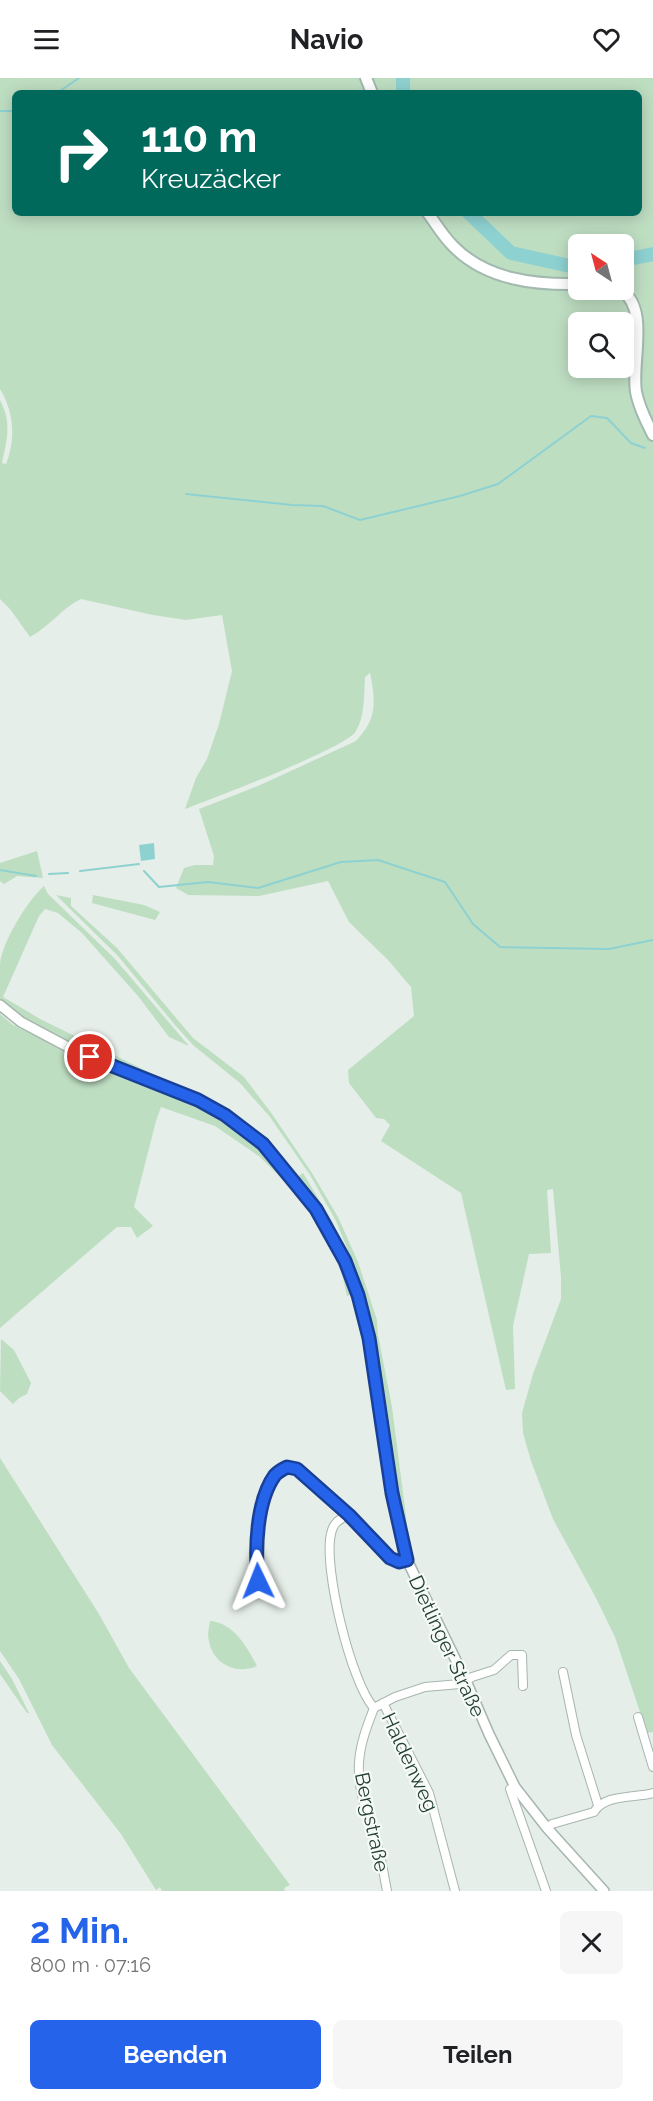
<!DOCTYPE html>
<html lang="de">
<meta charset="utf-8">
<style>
body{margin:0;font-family:Raleway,sans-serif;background:#f6f6f6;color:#202124;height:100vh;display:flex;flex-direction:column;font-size:22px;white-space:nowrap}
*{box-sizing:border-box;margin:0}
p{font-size:20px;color:#757577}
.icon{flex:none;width:33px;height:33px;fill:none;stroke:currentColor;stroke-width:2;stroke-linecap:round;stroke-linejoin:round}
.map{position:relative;height:1813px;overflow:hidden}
.panel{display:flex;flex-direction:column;background:#fff;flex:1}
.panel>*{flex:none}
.hud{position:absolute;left:12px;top:12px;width:630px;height:126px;border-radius:9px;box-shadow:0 3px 15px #0003;background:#00695c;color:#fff;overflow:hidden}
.needle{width:39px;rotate:324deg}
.buttons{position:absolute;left:568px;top:156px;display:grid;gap:12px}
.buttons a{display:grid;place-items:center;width:66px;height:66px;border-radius:9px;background:#fff;box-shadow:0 3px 15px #0003;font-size:30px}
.pin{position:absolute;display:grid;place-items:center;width:51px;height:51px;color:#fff;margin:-26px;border:3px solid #fff;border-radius:50%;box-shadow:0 2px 6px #0007}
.me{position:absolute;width:66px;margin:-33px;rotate:358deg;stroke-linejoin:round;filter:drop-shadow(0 0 4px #0008)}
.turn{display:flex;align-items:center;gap:21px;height:126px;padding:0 30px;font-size:27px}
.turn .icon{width:78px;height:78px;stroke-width:2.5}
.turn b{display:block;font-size:42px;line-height:51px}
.round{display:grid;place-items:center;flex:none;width:63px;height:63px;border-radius:9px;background:#f6f6f6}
.headline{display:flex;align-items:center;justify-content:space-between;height:102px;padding:0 30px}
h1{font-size:36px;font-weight:700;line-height:45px;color:#2563eb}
.cta{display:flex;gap:12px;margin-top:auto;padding:12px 30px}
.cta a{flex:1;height:69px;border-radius:9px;background:#2563eb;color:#fff;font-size:24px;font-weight:700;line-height:69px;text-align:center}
.cta a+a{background:#f6f6f6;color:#202124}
header{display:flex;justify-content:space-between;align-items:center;height:78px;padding:0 30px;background:#fff;font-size:27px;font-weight:700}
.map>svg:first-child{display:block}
.green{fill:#bedec2;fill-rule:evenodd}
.water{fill:#8ed1d1}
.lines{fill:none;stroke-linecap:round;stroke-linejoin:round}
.stream{stroke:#8ed1d1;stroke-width:2}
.river{stroke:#8ed1d1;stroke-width:14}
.minor-casing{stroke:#a7b6ae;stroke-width:10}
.tertiary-casing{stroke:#a7b6ae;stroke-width:12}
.secondary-casing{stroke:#a3b9af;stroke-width:14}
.minor{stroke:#fff;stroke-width:8}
.tertiary{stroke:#fff;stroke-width:9}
.secondary{stroke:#fff;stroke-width:10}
.route-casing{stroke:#184099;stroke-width:15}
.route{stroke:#2563eb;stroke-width:10}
.labels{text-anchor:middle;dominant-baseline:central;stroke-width:4.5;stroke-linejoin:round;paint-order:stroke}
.street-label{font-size:20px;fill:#244034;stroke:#f6faf7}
</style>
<header><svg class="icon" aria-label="menu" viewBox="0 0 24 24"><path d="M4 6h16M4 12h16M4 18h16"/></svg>Navio<svg class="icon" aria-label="heart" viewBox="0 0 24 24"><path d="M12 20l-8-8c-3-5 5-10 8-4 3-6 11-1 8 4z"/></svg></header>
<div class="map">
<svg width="653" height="1813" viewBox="0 0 653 1813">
<rect width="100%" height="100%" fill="#e5eee8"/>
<g class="green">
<path d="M 0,0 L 653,0 L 653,1654 L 647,1655 L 615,1559 L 596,1520 L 553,1441 L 531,1383 L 523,1355 L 522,1335 L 533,1296 L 561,1221 L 561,1199 L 553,1111 L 547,1112 L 551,1175 L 529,1176 L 513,1248 L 515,1311 L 506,1312 L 461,1115 L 381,1063 L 390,1047 L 384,1041 L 376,1040 L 349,1005 L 348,992 L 414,938 L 411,909 L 388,882 L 349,844 L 328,803 L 259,818 L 188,817 L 176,810 L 184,790 L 195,787 L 213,787 L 214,778 L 199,731 L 258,708 L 356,663 C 377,641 376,624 370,595 L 365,599 C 364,616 365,638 356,653 C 347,670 211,721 185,731 L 196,700 L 207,681 L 219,646 L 232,593 L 222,537 L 186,542 L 153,537 L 81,521 C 62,530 49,549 30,559 L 10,531 L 0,521 L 0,322 C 12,345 7,361 2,385 L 6,386 C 16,361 14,334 0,311 ZM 15,15 L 639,15 L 639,135 L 15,135 ZM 579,166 L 624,166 L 624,212 L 579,212 ZM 579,244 L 624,244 L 624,290 L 579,290 Z"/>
<path d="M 37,773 L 43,800 L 17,798 L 4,806 L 0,803 L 0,785 Z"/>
<path d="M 44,808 L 48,816 L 115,881 L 189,968 L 169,959 L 138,918 L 82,855 L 58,835 L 45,831 L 39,838 L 3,919 L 42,942 L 202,1020 L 117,986 L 22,942 L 0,924 C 0,912 0,899 0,886 C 2,864 28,822 44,808 Z"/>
<path d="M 56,817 L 71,820 L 71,828 L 117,870 L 193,960 L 244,999 L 272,1036 L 312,1095 L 338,1139 L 358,1184 L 377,1242 L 378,1257 L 392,1329 L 408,1454 L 414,1481 L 421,1499 L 418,1500 L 412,1483 L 405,1453 L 387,1329 L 374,1258 L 349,1175 L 336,1143 L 310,1097 L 270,1039 L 240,1005 L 193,967 L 175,947 L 118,878 Z"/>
<path d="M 93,817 L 144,827 L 160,834 L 155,842 L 92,825 Z"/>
<path d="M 0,936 L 13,947 C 46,963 79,979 113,993 C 149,1009 194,1020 226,1041 C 265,1068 305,1118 327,1158 C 336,1175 352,1197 353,1216 L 347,1218 L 341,1191 L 314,1141 L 291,1110 L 260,1079 L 215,1048 L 161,1029 L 156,1043 L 134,1129 L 153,1148 L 137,1160 L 131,1149 L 117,1149 L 0,1250 Z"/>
<path d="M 303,1095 L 333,1145 L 344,1172 L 342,1173 L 320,1130 L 297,1099 Z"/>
<path d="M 1,1261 L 14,1272 L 31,1305 L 27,1316 L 19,1320 L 13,1326 L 0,1313 Z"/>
<path d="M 0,1380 L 99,1536 L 129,1590 L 290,1807 L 284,1810 L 285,1813 L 162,1813 L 160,1809 L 156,1812 L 121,1756 L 52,1667 L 19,1601 L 0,1573 Z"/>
<path d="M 210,1543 C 234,1545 247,1569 257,1588 C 236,1597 213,1586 209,1563 C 207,1557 209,1549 210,1543 Z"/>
<path d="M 0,1583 L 12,1601 L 29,1635 L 27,1635 L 0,1596 Z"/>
</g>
<path class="water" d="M 154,765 L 155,781 L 141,783 L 139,767 Z"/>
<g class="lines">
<g class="stream">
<path d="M 57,15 L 79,0"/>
<path d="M 0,33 L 15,33"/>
<path d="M 186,416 L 292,427 L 323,428 L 360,442 L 460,418 L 498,406 L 591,338 L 607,340 L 631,365 L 645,370"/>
<path d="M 0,792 L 36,798"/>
<path d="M 80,793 L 139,786"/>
<path d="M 144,793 L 159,809 L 208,804 L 258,810 L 341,784 L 378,782 L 445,804 L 473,846 L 500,869 L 609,871 L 653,862"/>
<path d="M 49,796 L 68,795"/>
</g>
<g class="river">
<path d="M 403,0 L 403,15"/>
<path d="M 469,135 L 511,175 L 579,190"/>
<path d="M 624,182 L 653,176"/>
</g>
<defs>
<g id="minor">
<path d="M 258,1503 C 255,1468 255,1410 287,1389 L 297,1391 L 349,1437"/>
<path d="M 563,1594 L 576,1657 L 598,1727"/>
<path d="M 383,1625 L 429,1715 L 455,1813"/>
<path d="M 374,1630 C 351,1605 323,1489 331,1456 C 333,1445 339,1441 349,1437 L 390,1480 L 399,1484 L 407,1482"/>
<path d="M 638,1639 L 653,1689"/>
<path d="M 515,1709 L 510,1711 L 546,1813"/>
<path d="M 547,1750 L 552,1746 L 594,1734 C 604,1716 635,1720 653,1715"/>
<path d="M 387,1813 C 384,1798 382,1782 377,1767 C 369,1740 357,1713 359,1685 C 360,1666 367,1648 374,1630 L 395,1619 L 425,1609 L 460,1606 L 472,1599 L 494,1592 L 511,1577 L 522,1577 L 523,1608"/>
</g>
<path id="tertiary" d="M 0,927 L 21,944 L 68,969 L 112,989 L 197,1022 L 225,1037 L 263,1066 L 316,1131 L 345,1183 L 359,1217 L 369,1260 L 392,1415 L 407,1482 L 466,1603 L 489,1656 L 515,1709 L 547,1750 L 604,1813"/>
<g id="secondary">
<path d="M 366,0 L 372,15"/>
<path d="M 428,135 C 436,146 443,158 453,168 C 486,202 535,207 579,206"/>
<path d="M 621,212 C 650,231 631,283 636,314 C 639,329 646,343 653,357"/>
</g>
</defs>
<use href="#minor" class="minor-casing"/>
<use href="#tertiary" class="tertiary-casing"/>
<use href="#secondary" class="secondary-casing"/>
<use href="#minor" class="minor"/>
<use href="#tertiary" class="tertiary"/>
<use href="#secondary" class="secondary"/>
</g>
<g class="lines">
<defs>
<path id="route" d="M 90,979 L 198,1022 L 225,1037 L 263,1066 L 316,1131 L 345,1183 L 358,1217 L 369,1260 L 392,1415 L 407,1482 L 399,1484 L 390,1480 L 349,1437 L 297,1391 L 287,1389 C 283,1391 278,1394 275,1397 C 256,1423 255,1472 258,1503"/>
</defs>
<use href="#route" class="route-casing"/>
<use href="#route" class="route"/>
</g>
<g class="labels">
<g class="street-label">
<text transform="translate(447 1568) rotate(65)">Dietlinger Straße</text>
<text transform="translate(410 1684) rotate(65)">Haldenweg</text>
<text transform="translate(372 1744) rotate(78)">Bergstraße</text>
</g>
</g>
</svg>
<div class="buttons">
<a><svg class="needle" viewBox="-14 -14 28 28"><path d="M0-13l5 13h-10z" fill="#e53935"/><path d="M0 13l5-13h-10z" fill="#757577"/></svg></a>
<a><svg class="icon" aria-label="search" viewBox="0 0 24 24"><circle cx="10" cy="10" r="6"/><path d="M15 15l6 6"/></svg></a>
</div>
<div class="pin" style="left:90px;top:979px;background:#d93025"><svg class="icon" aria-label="arrive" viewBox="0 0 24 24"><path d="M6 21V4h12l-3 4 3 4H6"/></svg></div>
<svg class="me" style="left:258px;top:1503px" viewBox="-20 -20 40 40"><path d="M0-17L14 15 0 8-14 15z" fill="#2563eb" stroke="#fff" stroke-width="4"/></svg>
<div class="hud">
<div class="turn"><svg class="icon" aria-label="right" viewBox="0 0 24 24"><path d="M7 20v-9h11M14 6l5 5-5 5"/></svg><div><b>110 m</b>Kreuzäcker</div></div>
</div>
</div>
<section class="panel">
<div class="headline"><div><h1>2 Min.</h1><p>800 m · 07:16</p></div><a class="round"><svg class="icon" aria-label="close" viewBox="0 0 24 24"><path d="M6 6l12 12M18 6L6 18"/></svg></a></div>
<div class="cta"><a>Beenden</a><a>Teilen</a></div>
</section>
